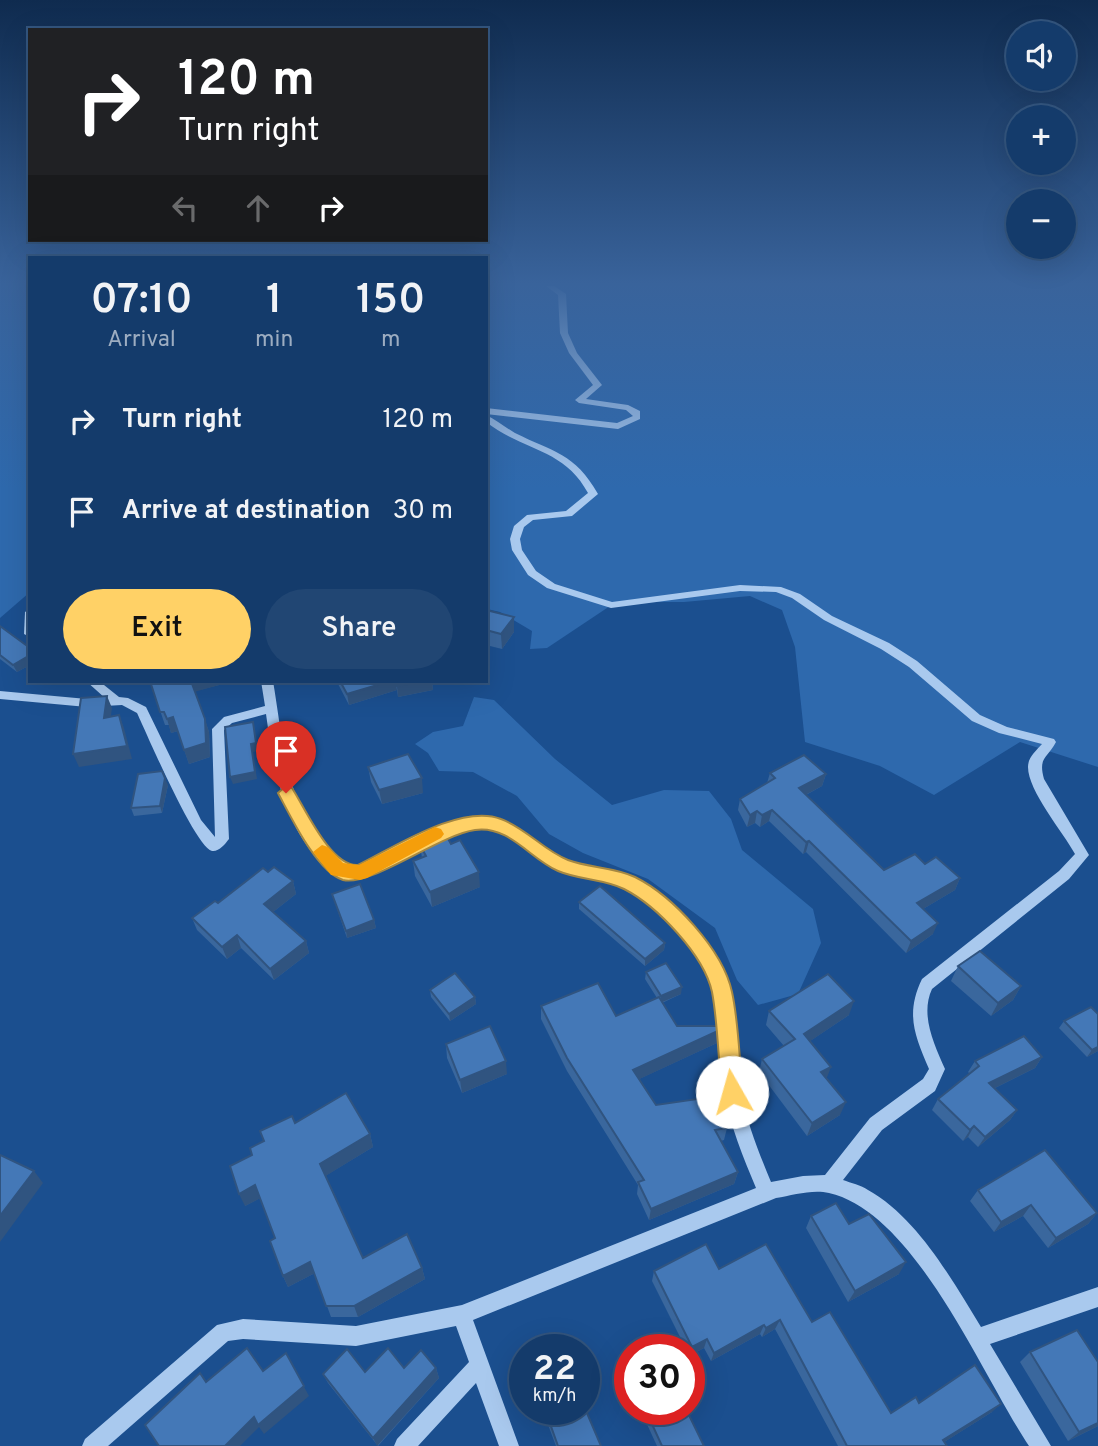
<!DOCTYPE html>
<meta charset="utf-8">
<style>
body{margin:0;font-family:Overpass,sans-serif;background:#214673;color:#f1f3f6;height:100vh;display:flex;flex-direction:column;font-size:26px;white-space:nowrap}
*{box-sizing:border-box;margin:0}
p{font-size:23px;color:#9dadc1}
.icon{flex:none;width:38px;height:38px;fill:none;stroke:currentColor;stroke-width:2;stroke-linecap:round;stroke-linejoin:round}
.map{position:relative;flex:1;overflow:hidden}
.panel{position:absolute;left:28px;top:256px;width:460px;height:427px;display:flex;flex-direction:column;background:#143b6b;border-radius:0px;box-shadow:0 7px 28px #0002,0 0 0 2px #33557e}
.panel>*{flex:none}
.top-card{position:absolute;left:28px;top:28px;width:460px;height:214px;border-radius:0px;box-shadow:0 7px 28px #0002,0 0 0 2px #33557e;background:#202124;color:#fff;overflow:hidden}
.fabs{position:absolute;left:1006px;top:21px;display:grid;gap:14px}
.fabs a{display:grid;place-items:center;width:70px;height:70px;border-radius:50%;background:#143b6b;box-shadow:0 7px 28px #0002,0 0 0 2px #33557e;font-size:35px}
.speed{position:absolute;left:509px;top:1334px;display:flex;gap:14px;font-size:35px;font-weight:700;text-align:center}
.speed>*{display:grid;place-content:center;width:91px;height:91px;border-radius:50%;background:#143b6b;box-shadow:0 7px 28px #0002,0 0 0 2px #33557e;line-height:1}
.speed small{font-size:18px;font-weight:400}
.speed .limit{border:10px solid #d22;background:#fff;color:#111}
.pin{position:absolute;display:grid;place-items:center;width:60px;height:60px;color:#fff;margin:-72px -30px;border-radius:50% 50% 50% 0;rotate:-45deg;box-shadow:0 0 7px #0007}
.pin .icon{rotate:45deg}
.me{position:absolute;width:77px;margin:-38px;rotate:353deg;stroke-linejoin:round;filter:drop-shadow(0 0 5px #0008)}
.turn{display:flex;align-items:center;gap:24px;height:147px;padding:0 35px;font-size:32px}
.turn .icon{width:91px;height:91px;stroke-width:2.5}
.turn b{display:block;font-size:49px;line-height:60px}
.lanes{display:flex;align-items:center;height:66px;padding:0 35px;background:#0003;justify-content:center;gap:35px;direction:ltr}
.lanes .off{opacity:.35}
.eta{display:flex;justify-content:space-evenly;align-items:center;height:119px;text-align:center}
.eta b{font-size:42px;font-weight:600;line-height:49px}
.primary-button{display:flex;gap:14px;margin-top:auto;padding:14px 35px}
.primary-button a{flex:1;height:80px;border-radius:42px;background:#ffd166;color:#111;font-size:28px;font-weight:600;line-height:80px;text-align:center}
.primary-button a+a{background:#214673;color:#f1f3f6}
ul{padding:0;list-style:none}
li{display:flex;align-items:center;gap:21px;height:91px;padding:0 35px}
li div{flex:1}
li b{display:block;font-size:26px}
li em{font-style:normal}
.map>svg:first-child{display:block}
.green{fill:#2e69ad}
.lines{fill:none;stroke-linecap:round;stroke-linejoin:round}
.minor{fill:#a9c9ee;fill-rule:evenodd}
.wall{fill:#3a679d}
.shaded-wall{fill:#305480}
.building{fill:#4478b7;stroke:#305480;stroke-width:2}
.route{fill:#ffd166;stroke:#a68842;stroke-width:2}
.slow{fill:#f59e0b}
</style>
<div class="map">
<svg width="1098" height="1446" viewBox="0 0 1098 1446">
<rect width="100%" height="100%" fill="#1b4f8f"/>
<g class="green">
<path d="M 0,286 L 30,286 L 30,592 L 0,618 Z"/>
<path d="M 487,286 L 1098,286 L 1098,767 L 1020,742 L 934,795 L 880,766 L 805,742 L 795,647 L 782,610 L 750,596 L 684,602 L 616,602 L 547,648 L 530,649 L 532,631 L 500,612 L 487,609 Z"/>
<path d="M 474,697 L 494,700 L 555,759 L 612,805 L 664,790 L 709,791 L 731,819 L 742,850 L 813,909 L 821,943 L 798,994 L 758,1005 L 737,980 L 715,928 L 648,879 L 583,853 L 549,834 L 517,796 L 473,772 L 439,771 L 428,753 L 415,744 L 433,732 L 463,726 Z"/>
</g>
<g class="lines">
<g class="minor">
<path d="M 546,286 L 554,286 L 566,294 L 568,333 L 577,353 L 602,385 L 586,399 L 628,405 L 640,411 L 640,419 L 618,429 L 486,414 L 486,408 L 617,423 L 633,416 L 626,410 L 579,403 L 575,400 L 593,385 L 569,353 L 560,333 L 558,295 Z"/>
<path d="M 486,415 C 496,420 505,427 515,433 C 553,452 575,453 598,494 L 572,516 L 533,520 L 524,527 L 520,539 L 522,550 L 536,571 L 555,584 L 612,602 L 740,585 L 781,587 L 800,594 L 832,616 L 889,643 L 917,661 L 980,715 L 1007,727 L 1054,739 L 1056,742 C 1047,759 1038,757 1044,779 L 1089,855 L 1069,879 L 932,989 C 920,1015 934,1044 945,1069 L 935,1091 L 882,1130 L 843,1180 C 851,1183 861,1185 868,1190 C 918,1218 952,1280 981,1327 L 1098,1287 L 1098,1307 L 990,1344 L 1051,1446 L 1029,1446 C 982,1376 916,1213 829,1193 C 813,1189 793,1195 776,1198 L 473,1320 L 519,1446 L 499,1446 L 476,1383 L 418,1446 L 394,1446 L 397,1439 L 469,1362 L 456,1326 L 356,1346 L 243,1339 L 228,1341 L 108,1446 L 82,1446 L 85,1439 L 217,1325 L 243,1319 L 356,1326 L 462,1305 L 756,1188 C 743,1157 730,1126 725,1093 C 714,1027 729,991 681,933 C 664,913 640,891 614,883 C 595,878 575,877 558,869 C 531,857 511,827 479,828 C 446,829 417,853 387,866 C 372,873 353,881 336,875 C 330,873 325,866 320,861 C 283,823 273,765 266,714 L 232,723 L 224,730 L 229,839 C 225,844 219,852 212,851 C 195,847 147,734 137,713 L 122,705 L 87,707 L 0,699 L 0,691 L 87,699 L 105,698 L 86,681 L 99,681 L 119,697 L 128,698 L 146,707 L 201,820 L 215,837 L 212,729 L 224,717 L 265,706 L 261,681 L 273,681 C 283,739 286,809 331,854 C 334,857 338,863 342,865 C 353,870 369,862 378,858 C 411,844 444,818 481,818 C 518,818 538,851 570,862 C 583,867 598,868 611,871 C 643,879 669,899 690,923 C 743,983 729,1022 741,1092 C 747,1123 759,1153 771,1182 L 803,1176 L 825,1175 L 870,1118 L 923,1079 L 929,1069 C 915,1036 905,1014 922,979 L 1059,871 L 1075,854 C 1063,832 1028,791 1028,767 C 1028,757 1036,751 1042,744 L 999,733 L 972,721 L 909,667 L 881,649 L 824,620 L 792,598 L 776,592 L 740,591 L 611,608 L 547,588 L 528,575 L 512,550 L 510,539 L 514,526 L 527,515 L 566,511 L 588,493 C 564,448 523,451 486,422 Z"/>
<path d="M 30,609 L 30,637 L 24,634 L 25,612 Z"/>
</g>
</g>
<g class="wall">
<path d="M 486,610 L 514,617 L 514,632 L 502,649 L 486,645 Z"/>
<path d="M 0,626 L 30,648 L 30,665 L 17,672 L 0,659 Z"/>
<path d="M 150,681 L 223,684 L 195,691 L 209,732 L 210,757 L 189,764 L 178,731 L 171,733 L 169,725 L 165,725 Z"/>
<path d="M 331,681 L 432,681 L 433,690 L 398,697 L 397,690 L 349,705 L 337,682 L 332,683 Z"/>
<path d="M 368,767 L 423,793 L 382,804 L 371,782 Z"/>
<path d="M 770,773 L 826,774 L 822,786 L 806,795 L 884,870 L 925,864 L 960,878 L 955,890 L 923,909 L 933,934 L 906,953 L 806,852 L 803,854 L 769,821 L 760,827 L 755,823 L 747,827 L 738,810 L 740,799 L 767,783 Z"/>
<path d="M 168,785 L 162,813 L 134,816 L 131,808 Z"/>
<path d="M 451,844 L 480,887 L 432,907 L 415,876 L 413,861 L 422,858 L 420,845 Z"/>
<path d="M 268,872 L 293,881 L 296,894 L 273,912 L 306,941 L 309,953 L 274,980 L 241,948 L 227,959 L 197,930 L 192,918 Z"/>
<path d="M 332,894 L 374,920 L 376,928 L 347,938 Z"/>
<path d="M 579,902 L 665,943 L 664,950 L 645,966 L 579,909 Z"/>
<path d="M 958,966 L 1021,986 L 1013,1000 L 991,1016 L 951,981 Z"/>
<path d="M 646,972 L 681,994 L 662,1003 L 677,1026 L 717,1043 L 639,1079 L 656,1105 L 727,1128 L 724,1140 L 721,1141 L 738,1172 L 734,1184 L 649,1220 L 637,1194 L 638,1185 L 567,1071 L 541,1019 L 541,1006 L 616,1016 L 657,998 L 645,979 Z"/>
<path d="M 430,990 L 475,997 L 476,1004 L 450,1021 L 431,997 Z"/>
<path d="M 769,1011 L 849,1015 L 810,1041 L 826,1079 L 840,1115 L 807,1136 L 759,1072 L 762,1059 L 784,1046 L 766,1025 Z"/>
<path d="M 1064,1021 L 1098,1051 L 1087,1057 L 1059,1028 Z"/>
<path d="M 446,1044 L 507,1074 L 462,1093 L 447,1058 Z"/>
<path d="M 1042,1057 L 1035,1068 L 995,1088 L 1017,1110 L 1010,1120 L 978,1147 L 968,1137 L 963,1141 L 932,1110 L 938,1099 L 970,1074 L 968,1072 L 975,1061 Z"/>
<path d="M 295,1123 L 370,1134 L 373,1147 L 325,1176 L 363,1258 L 422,1268 L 425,1279 L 358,1317 L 331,1317 L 315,1273 L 288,1287 L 283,1276 L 275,1238 L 260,1198 L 245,1206 L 252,1155 Z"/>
<path d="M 978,1190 L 1097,1213 L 1088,1224 L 1048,1248 L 1023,1216 L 994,1232 L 970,1201 Z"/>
<path d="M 811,1216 L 899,1274 L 848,1302 L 806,1228 Z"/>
<path d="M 719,1269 L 812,1322 L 891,1413 L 919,1403 L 992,1412 L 944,1442 L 947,1446 L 838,1446 L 775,1329 L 762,1337 L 760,1334 L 711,1361 L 704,1348 L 690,1355 L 690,1349 L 686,1349 L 652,1281 L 654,1271 Z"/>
<path d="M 1030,1352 L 1098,1362 L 1098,1426 L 1068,1441 L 1020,1362 Z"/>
<path d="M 436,1368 L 439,1378 L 378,1446 L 328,1383 L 323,1374 Z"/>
<path d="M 630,1369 L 630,1387 L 626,1378 L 627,1370 Z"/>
<path d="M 640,1409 L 686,1409 L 704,1446 L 657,1446 Z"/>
<path d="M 547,1415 L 601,1446 L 556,1446 L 547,1422 Z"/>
</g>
<g class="shaded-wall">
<path d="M 514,617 L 514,632 L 502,649 L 501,634 Z"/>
<path d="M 30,655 L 30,665 L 17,672 L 13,665 Z"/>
<path d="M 191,681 L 222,681 L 223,684 L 194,692 Z"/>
<path d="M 391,681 L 395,681 L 397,690 L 349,705 L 347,694 Z"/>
<path d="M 423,681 L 432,681 L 433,690 L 398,697 L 397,686 Z"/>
<path d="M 107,696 L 112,708 L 109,730 L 104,718 Z"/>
<path d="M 119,715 L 124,728 L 132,759 L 79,767 L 73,754 Z"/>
<path d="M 173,717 L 178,731 L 171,733 L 167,719 Z"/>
<path d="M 205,719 L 209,732 L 210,757 L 189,764 L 184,750 Z"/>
<path d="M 253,722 L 258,751 L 253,752 L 257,779 L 233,784 L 230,777 L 251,744 Z"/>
<path d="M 826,774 L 822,786 L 796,800 L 799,788 Z"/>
<path d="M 165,778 L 168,785 L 162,813 L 160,806 Z"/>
<path d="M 422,778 L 423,793 L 382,804 L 379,790 Z"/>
<path d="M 772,810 L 769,821 L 760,827 L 762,815 Z"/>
<path d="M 757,811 L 755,823 L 747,827 L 750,815 Z"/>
<path d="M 809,841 L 806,852 L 803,854 L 806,842 Z"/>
<path d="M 479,872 L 480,887 L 432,907 L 430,892 Z"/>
<path d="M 960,878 L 955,890 L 913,915 L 917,903 Z"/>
<path d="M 293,881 L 296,894 L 268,916 L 264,904 Z"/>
<path d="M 374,920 L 376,928 L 347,938 L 346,931 Z"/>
<path d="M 938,923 L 933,934 L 906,953 L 911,941 Z"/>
<path d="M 237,935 L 241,948 L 227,959 L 222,947 Z"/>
<path d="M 306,941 L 309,953 L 274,980 L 270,969 Z"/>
<path d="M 665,943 L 664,950 L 645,966 L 645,959 Z"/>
<path d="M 1021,986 L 1013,1000 L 991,1016 L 998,1003 Z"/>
<path d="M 682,987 L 681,994 L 660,1003 L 661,996 Z"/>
<path d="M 475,997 L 476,1004 L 450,1021 L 449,1014 Z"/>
<path d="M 854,1001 L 849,1015 L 800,1048 L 804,1034 Z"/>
<path d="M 720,1030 L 717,1043 L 631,1083 L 633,1070 Z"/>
<path d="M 1098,1047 L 1098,1051 L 1087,1057 L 1092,1050 Z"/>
<path d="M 1042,1057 L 1035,1068 L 983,1094 L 989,1083 Z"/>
<path d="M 506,1061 L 507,1074 L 462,1093 L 460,1080 Z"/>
<path d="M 831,1067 L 826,1080 L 821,1072 Z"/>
<path d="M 846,1102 L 840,1115 L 807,1136 L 812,1123 Z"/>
<path d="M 1017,1110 L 1010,1120 L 978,1147 L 985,1137 Z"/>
<path d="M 974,1126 L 968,1137 L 963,1141 L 970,1130 Z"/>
<path d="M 370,1134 L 373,1147 L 324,1177 L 320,1164 Z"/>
<path d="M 34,1171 L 43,1183 L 0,1242 L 0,1216 Z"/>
<path d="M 738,1172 L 734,1184 L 649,1220 L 651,1209 Z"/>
<path d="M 255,1185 L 261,1198 L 245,1206 L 239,1194 Z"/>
<path d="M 1031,1205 L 1023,1216 L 994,1232 L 1001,1222 Z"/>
<path d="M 1097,1213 L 1088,1224 L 1048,1248 L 1056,1238 Z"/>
<path d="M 310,1262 L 315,1273 L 288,1287 L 283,1276 Z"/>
<path d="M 906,1262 L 899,1274 L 848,1302 L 855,1291 Z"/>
<path d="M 422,1268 L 425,1279 L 358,1317 L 354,1306 Z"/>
<path d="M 780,1320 L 775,1329 L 762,1337 L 766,1328 Z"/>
<path d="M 764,1325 L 760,1334 L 711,1361 L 714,1353 Z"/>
<path d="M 707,1339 L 704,1348 L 690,1355 L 692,1347 Z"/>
<path d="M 286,1353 L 309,1396 L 264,1434 L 259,1427 L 240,1446 L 225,1446 Z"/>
<path d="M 436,1368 L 439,1378 L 377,1446 L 373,1438 Z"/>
<path d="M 1001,1404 L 992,1412 L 938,1446 L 943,1440 Z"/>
<path d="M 1098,1423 L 1098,1426 L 1068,1441 L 1079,1432 Z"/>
</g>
<g class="building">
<path d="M 486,610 L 514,617 L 501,634 L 486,630 Z"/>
<path d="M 0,626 L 30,648 L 30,655 L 13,665 L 0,655 Z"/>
<path d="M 150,681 L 191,681 L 205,719 L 206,743 L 184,750 L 173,717 L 167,719 L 164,712 L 160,712 Z"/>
<path d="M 340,681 L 391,681 L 347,694 Z"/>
<path d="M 395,681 L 423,681 L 397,686 Z"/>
<path d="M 107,696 L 104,718 L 119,715 L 127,746 L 73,754 L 81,698 Z"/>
<path d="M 253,722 L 256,743 L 251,744 L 255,772 L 230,777 L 225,727 Z"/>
<path d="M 408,754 L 422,778 L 379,790 L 368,767 Z"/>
<path d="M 804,755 L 826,774 L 799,788 L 884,870 L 915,854 L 925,864 L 936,857 L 960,878 L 917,903 L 938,923 L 911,941 L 809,841 L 806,842 L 772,810 L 762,815 L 757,811 L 750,815 L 740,799 L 775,778 L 770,773 Z"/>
<path d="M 162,771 L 165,778 L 160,806 L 131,808 L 138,774 Z"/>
<path d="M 446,835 L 451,844 L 460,840 L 479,872 L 430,892 L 413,861 L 426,856 L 420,845 Z"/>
<path d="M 274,867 L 293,881 L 264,904 L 306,941 L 270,969 L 237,935 L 222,947 L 192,918 L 215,901 L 218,903 L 263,868 L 268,872 Z"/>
<path d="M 360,884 L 374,920 L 346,931 L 332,894 Z"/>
<path d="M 600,886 L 665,943 L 645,959 L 579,902 Z"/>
<path d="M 980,951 L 1021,986 L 998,1003 L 958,966 Z"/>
<path d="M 666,963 L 682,987 L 661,996 L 646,972 Z"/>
<path d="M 455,973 L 475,997 L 449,1014 L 430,990 Z"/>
<path d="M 828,974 L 854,1001 L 804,1034 L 831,1067 L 821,1072 L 846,1102 L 812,1123 L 762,1059 L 795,1039 L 769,1011 Z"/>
<path d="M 598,983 L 616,1016 L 659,997 L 677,1026 L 720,1026 L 720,1030 L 633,1070 L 656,1105 L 718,1096 L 727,1128 L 715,1130 L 738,1172 L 651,1209 L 638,1182 L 644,1180 L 567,1058 L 541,1006 Z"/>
<path d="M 1091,1007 L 1098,1014 L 1098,1047 L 1092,1050 L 1064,1021 Z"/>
<path d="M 490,1026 L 506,1061 L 460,1080 L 446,1044 Z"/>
<path d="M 1024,1036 L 1042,1057 L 989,1083 L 1017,1110 L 985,1137 L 974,1126 L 970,1130 L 938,1099 L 979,1066 L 975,1061 Z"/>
<path d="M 346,1093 L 370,1134 L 320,1164 L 363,1258 L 407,1234 L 422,1268 L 354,1306 L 326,1306 L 310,1262 L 283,1276 L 270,1241 L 275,1238 L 255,1185 L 239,1194 L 230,1166 L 252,1155 L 250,1148 L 264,1141 L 260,1131 L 292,1116 L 295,1123 Z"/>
<path d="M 1045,1150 L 1097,1213 L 1056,1238 L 1031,1205 L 1001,1222 L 978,1190 Z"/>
<path d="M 0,1155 L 34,1171 L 0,1216 Z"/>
<path d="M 836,1203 L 849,1224 L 869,1214 L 906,1262 L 855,1291 L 811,1216 Z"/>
<path d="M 706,1244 L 719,1269 L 766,1244 L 812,1322 L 830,1312 L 891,1413 L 916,1397 L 919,1403 L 975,1365 L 1001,1404 L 943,1440 L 947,1446 L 847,1446 L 780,1320 L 766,1328 L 764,1325 L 714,1353 L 707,1339 L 692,1347 L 654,1271 Z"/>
<path d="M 1077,1330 L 1098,1362 L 1098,1423 L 1079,1432 L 1030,1352 Z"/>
<path d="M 247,1348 L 263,1371 L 286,1353 L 304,1386 L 258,1425 L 254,1417 L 225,1446 L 159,1446 L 145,1425 L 200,1373 L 206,1382 Z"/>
<path d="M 388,1348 L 404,1368 L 421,1350 L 436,1368 L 373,1438 L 323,1374 L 347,1349 L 365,1372 Z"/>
<path d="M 584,1406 L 601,1446 L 558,1446 L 547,1415 L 559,1409 L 584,1409 Z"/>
<path d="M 645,1409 L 686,1409 L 704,1446 L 662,1446 Z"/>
</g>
<linearGradient id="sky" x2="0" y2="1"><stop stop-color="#0f2b4f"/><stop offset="0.58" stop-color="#39639b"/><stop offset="1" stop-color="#39639b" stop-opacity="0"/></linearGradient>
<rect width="1098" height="489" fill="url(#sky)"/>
<path class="route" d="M 286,786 L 292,788 C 306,810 331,867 358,865 C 393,848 461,803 501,819 C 526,828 543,850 568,860 C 589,868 615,867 635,877 C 673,896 723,950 732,992 C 739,1024 739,1059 743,1092 L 740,1099 L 732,1102 L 725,1099 L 722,1092 C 718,1059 718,1024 712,992 C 704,955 657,906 624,889 C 604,879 579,880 558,871 C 530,859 509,825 475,830 C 439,835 371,887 343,880 C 317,872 291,817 278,793 Z"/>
<path class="slow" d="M 435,827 L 441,829 L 444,834 L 441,838 L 367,878 L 360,880 L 331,875 L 313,852 L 322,845 L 328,847 L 343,863 L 359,865 Z"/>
</svg>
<div class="fabs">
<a><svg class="icon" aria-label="sound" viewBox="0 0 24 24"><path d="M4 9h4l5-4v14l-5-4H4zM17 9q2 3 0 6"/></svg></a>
<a>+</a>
<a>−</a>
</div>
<div class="speed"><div>22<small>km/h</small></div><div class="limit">30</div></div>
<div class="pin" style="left:286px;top:793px;background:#d93025"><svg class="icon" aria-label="arrive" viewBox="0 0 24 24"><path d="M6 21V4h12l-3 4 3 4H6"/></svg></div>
<svg class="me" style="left:732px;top:1092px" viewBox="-20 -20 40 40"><circle r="19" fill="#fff"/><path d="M0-13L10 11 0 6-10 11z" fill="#ffd166"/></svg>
<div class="top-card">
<div class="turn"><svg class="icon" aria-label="right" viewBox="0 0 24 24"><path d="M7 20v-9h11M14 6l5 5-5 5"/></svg><div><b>120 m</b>Turn right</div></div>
<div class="lanes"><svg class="icon off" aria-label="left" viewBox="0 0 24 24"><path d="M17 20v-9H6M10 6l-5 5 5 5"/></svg><svg class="icon off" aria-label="ahead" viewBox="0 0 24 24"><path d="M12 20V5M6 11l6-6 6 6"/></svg><svg class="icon" aria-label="right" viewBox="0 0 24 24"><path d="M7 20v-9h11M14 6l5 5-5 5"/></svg></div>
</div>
<section class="panel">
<div class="eta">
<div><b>07:10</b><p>Arrival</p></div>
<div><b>1</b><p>min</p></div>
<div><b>150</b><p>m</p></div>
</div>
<ul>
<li><svg class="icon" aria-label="right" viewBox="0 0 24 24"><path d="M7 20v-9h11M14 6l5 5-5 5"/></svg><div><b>Turn right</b></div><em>120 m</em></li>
<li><svg class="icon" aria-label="arrive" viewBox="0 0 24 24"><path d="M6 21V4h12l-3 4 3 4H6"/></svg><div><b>Arrive at destination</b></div><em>30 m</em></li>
</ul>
<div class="primary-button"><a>Exit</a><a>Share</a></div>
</section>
</div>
